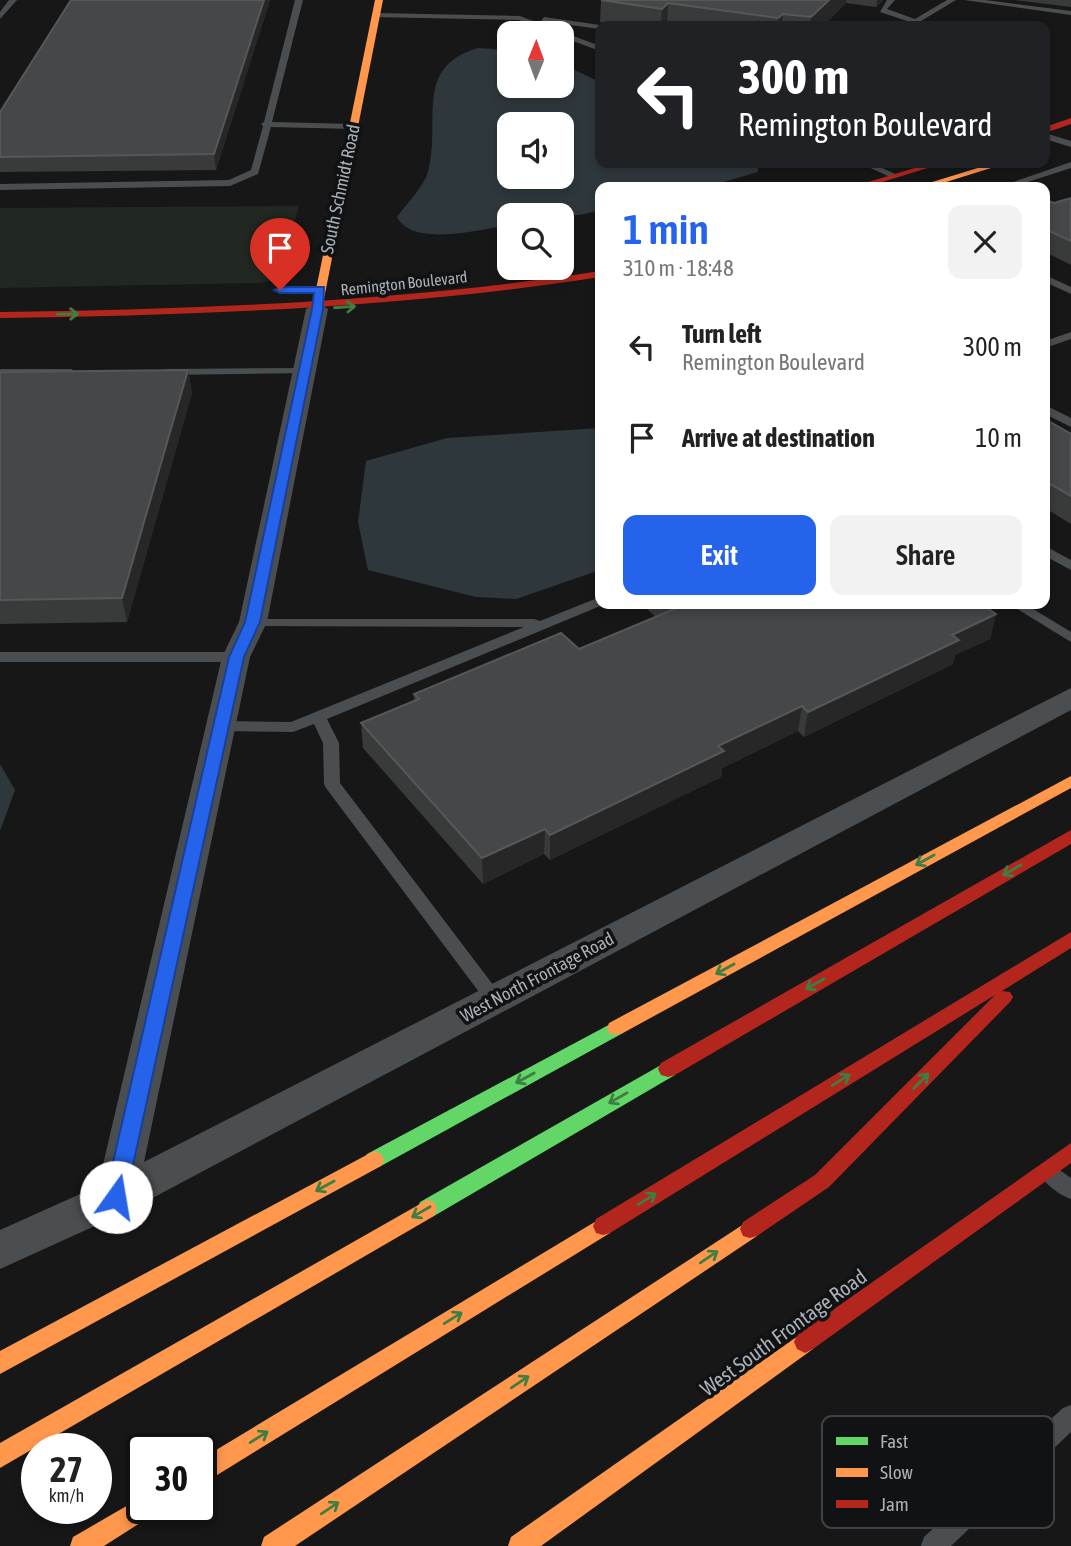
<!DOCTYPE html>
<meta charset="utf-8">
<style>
body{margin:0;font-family:"Asap Condensed",sans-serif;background:#f2f2f2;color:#222;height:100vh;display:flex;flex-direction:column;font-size:26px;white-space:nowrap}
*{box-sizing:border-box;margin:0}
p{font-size:23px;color:#767676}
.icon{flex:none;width:38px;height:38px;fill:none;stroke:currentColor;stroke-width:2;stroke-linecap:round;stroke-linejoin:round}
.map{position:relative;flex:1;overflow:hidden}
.sheet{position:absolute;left:595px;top:182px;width:455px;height:427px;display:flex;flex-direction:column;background:#fff;border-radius:14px;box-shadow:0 4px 10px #0003}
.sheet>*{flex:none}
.top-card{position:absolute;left:595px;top:21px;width:455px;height:147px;border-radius:14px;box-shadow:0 4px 10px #0003;background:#202124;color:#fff;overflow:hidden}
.needle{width:46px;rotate:1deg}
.buttons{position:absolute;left:497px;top:21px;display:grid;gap:14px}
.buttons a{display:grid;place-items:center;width:77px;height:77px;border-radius:14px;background:#fff;box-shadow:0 4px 10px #0003;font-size:35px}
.speed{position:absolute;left:21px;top:1433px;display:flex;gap:14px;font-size:35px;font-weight:700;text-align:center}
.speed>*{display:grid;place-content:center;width:91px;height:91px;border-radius:50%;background:#fff;box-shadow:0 4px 10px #0003;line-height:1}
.speed small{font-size:18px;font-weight:400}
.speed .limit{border:4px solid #111;border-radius:10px;background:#fff;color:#111}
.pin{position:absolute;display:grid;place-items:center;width:60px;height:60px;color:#fff;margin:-72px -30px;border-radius:50% 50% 50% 0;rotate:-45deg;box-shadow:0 0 7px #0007}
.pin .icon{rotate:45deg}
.me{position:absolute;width:77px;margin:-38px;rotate:13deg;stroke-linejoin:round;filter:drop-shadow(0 0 5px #0008)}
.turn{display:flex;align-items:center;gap:24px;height:147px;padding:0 28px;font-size:32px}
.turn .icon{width:91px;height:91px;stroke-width:2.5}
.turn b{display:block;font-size:49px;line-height:60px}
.round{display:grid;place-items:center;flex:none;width:74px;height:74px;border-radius:14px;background:#f2f2f2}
.overview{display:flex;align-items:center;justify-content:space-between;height:119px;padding:0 28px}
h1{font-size:42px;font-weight:600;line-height:52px;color:#2563eb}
.cta{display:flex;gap:14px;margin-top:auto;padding:14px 28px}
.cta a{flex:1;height:80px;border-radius:14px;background:#2563eb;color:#fff;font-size:28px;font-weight:600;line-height:80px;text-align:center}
.cta a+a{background:#f2f2f2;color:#222}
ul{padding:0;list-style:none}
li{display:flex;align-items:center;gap:21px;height:91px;padding:0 28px}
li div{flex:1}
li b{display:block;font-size:26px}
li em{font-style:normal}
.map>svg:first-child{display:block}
.green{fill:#212821}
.water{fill:#2e383c;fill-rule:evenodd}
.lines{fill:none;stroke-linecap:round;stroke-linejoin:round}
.lane{fill:#4b4e50;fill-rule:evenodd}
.street{fill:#4b4e50;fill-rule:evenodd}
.fast{fill:#63d668;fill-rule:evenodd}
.slow{fill:#ff974d;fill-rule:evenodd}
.jam{fill:#b3261e;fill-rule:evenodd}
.wall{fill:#393b3b}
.shaded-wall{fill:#272727}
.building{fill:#454749;stroke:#55585a;stroke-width:2}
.oneway{stroke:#3e7e42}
.route{fill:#2563eb;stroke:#184099;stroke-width:2}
.labels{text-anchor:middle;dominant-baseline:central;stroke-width:7;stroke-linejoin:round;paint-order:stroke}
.far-street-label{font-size:16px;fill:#a9b0b7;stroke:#111213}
.street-label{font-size:18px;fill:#a9b0b7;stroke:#111213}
.near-street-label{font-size:21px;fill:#a9b0b7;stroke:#111213}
.key{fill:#111213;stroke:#3f4144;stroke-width:2}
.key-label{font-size:19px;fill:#a9b0b7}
</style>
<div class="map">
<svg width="1071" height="1546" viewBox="0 0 1071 1546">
<rect width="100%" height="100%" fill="#171717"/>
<path class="green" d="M 299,206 L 281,270 L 271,280 L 261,283 L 0,288 L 0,208 Z"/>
<g class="water">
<path d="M 478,48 L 509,50 L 509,86 L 562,86 L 562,64 L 600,82 L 600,163 L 755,163 L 758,164 L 758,172 L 706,187 L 600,187 L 600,210 C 570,220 541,215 509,215 L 509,225 C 482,229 413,248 397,217 C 407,203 423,188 428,172 C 442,122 412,67 478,48 ZM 509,124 L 562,124 L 562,177 L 509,177 Z"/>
<path d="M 600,428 L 600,570 L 516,599 L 476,597 L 368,570 L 358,522 L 366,461 L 447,438 Z"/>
<path d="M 0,764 L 15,790 L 0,831 Z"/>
</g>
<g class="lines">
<g class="lane">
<path d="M 9,0 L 17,0 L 0,19 L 0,12 Z"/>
<path d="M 295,0 L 303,0 L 272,122 L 353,124 L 357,127 L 356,129 L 271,127 L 258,174 L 230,186 L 0,190 L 0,184 L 229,180 L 251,170 L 263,126 L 261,124 L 264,122 Z"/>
<path d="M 887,0 L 895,0 L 887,9 L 915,19 L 947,0 L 956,0 L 916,24 L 880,12 Z"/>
<path d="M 964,0 L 985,0 L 1071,11 L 1071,15 Z"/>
<path d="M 376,13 L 520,16 L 600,46 L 600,51 L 562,37 L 562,33 L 553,33 L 519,20 L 373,17 Z"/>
<path d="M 544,17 L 600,25 L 603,26 L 600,26 L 600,29 L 541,21 Z"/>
<path d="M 1045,133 L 1071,141 L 1071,147 L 1045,139 Z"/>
<path d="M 1071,162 L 1071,168 L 1012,187 L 999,187 Z"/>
<path d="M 860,163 L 871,163 L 900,176 L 892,178 Z"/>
<path d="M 1045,275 L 1071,287 L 1071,294 L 1045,282 Z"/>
<path d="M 1071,332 L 1071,339 L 1045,348 L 1045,341 Z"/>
<path d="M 305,368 L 309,369 L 309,373 L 167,375 L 161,372 L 167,369 Z"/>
<path d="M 0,369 L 71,369 L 77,372 L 71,375 L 0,375 Z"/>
<path d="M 1045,405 L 1071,418 L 1071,427 L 1045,414 Z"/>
<path d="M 1045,546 L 1071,560 L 1071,570 L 1045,556 Z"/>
<path d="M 600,597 L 600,604 L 605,604 L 327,719 L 339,743 L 340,783 L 500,994 L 503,999 L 500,1004 L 494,1006 L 488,1004 L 326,788 L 324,784 L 323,743 L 314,724 L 293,732 L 222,731 L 214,726 L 222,721 L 291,722 L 524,627 L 253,626 L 246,622 L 248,619 L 534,619 L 540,621 Z"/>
<path d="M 1009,604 L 1025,604 L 1071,632 L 1071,642 Z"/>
<path d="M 0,652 L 236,652 L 243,657 L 236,662 L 0,662 Z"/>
<path d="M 1048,1162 L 1071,1178 L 1071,1199 C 1059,1195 1043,1183 1038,1171 L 1041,1165 Z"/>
<path d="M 1071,1405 L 1071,1432 L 951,1546 L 921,1546 L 924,1537 L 1063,1408 Z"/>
</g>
<path class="street" d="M 317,303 L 328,309 L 267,622 L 250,657 L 144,1162 L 1071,688 L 1071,710 L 130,1210 L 0,1269 L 0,1230 L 98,1186 L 222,657 L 239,622 L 306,309 Z"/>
<g class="fast">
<path d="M 616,1021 L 623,1023 L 625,1028 L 623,1033 L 381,1166 L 374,1169 L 367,1166 L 364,1160 L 367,1154 Z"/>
<path d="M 668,1061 L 675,1063 L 678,1069 L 675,1075 L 434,1216 L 427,1218 L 420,1216 L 417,1209 L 420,1202 Z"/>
</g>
<g class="slow">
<path d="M 375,0 L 383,0 L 322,309 L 317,312 L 312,309 Z"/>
<path d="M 994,163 L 1007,163 L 930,187 L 916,187 Z"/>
<path d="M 1071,776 L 1071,788 L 623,1033 L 616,1035 L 609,1033 L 607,1028 L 609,1023 Z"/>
<path d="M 374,1151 L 381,1154 L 384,1160 L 381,1166 L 0,1374 L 0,1351 Z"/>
<path d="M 427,1200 L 434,1202 L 437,1209 L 434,1216 L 0,1468 L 0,1443 Z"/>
<path d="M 603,1217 L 610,1219 L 613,1226 L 610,1233 L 201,1485 L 201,1459 Z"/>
<path d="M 750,1220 L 757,1222 L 760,1229 L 757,1236 L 295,1546 L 261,1546 L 264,1537 Z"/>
<path d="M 805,1331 L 813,1335 L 816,1342 L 813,1349 L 541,1546 L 508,1546 L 511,1537 Z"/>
<path d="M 142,1497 L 142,1508 L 155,1508 L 151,1516 L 104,1546 L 70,1546 L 73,1537 Z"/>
</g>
<g class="jam">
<path d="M 1071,118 L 1071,124 L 1045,133 L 1045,127 Z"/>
<path d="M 931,163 L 944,163 L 866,187 L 852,187 Z"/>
<path d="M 600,271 L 600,277 C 401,308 201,315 0,318 L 0,312 C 201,309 401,302 600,271 Z"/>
<path d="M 1071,830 L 1071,844 L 675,1075 L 668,1077 L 661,1075 L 658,1069 L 661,1063 Z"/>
<path d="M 1071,932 L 1071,948 L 1002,991 L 1010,992 L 1013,997 L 1010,1002 L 829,1187 L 757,1236 L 750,1238 L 743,1236 L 740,1229 L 743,1222 L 815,1175 L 995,995 L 610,1233 L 603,1235 L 596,1233 L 593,1226 L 596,1219 Z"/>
<path d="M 1071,1143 L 1071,1163 L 813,1349 L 805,1353 L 797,1349 L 794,1342 L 797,1335 Z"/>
</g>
</g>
<g class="wall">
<path d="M 270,0 L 216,170 L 0,172 L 0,112 Z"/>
<path d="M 601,0 L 883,0 L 876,7 L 846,3 L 823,26 L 628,26 L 600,22 Z"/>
<path d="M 1014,0 L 1071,0 L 1071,7 Z"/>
<path d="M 1071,198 L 1071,265 L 1045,252 L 1045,200 L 1054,203 Z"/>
<path d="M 188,370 L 192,393 L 127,622 L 0,624 L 0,372 Z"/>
<path d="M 1045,419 L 1071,434 L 1071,524 L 1045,508 Z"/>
<path d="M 647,604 L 981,604 L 996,614 L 990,639 L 955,655 L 953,664 L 804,737 L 798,731 L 722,768 L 721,777 L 550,860 L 544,854 L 483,884 L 363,748 L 361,723 L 414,700 L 414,694 L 579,649 L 656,617 L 647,609 Z"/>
</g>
<g class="shaded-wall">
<path d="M 264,0 L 270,0 L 216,170 L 214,154 Z"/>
<path d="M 829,0 L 846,0 L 846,3 L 823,26 L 810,26 L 811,17 Z"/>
<path d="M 877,0 L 883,0 L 876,7 Z"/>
<path d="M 668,3 L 667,26 L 661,26 L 662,9 Z"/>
<path d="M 783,14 L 782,26 L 777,26 L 778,18 Z"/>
<path d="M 188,370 L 192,393 L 127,622 L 122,598 Z"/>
<path d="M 996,614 L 990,639 L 955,655 L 953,664 L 804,737 L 808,712 L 952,635 Z"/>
<path d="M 802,706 L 798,731 L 722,768 L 721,777 L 550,860 L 550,835 L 718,746 Z"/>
<path d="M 545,829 L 544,854 L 483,884 L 482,858 Z"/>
</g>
<g class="building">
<path d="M 71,0 L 264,0 L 214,154 L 0,157 L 0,112 Z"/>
<path d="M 601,0 L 829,0 L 811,17 L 783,14 L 778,18 L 668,3 L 662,9 Z"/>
<path d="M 1071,198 L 1071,241 L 1045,229 L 1045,200 L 1054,203 Z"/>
<path d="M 188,370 L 122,598 L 0,600 L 0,372 Z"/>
<path d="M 1045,419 L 1071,434 L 1071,496 L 1045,481 Z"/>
<path d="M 672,604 L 981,604 L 996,614 L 952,635 L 959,640 L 808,712 L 802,706 L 718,746 L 724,751 L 550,835 L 545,829 L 482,858 L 361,723 L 419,699 L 414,694 L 561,633 L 579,649 L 677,608 Z"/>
</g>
<defs><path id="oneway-shaft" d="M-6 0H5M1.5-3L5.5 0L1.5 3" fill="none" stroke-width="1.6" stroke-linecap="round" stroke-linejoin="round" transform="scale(1.75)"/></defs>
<g class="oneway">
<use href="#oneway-shaft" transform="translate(345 307) rotate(-4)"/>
<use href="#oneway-shaft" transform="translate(68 314) rotate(-1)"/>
<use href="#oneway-shaft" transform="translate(925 860) rotate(151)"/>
<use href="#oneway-shaft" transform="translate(1012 870) rotate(150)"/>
<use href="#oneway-shaft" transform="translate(725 969) rotate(151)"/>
<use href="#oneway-shaft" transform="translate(815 984) rotate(150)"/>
<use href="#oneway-shaft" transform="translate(525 1078) rotate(151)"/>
<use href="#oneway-shaft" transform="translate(841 1080) rotate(-32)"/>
<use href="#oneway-shaft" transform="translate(921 1081) rotate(-45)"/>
<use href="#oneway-shaft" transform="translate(618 1098) rotate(150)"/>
<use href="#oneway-shaft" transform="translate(325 1186) rotate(151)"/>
<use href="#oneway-shaft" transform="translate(647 1199) rotate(-32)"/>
<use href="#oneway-shaft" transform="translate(421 1212) rotate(150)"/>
<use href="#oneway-shaft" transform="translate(709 1257) rotate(-34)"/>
<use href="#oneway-shaft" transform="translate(453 1318) rotate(-32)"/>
<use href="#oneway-shaft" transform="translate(520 1382) rotate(-34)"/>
<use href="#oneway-shaft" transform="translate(259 1437) rotate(-32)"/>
<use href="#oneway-shaft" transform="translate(330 1508) rotate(-34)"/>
</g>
<path class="route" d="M 324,287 L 323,309 L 260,622 L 244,657 L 126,1197 L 123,1203 L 116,1206 L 108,1203 L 105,1197 L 229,657 L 245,622 L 312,309 L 314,293 L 280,293 L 274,290 L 280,287 Z"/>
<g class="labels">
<g class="far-street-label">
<text transform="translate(404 283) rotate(-6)">Remington Boulevard</text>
</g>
<g class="street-label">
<text transform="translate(340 189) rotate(-78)">South Schmidt Road</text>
<text transform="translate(537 977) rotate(-28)">West North Frontage Road</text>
</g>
<g class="near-street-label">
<text transform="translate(783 1332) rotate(-36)">West South Frontage Road</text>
</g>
</g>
<rect x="822" y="1416" width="232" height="112" rx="10" class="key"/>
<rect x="836" y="1437" width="32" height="8" fill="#63d668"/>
<rect x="836" y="1468" width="32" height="9" fill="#ff974d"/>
<rect x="836" y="1500" width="32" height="8" fill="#b3261e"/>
<g class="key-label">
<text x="880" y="1448">Fast</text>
<text x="880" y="1479">Slow</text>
<text x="880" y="1511">Jam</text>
</g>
</svg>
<div class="buttons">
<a><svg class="needle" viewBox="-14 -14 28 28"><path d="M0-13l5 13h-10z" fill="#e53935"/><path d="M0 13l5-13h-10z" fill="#767676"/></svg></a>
<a><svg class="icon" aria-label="sound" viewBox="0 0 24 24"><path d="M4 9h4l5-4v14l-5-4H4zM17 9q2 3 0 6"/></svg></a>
<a><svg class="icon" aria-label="search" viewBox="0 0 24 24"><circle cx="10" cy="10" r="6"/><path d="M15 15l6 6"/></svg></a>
</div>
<div class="speed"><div>27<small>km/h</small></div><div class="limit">30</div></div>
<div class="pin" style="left:280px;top:290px;background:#d93025"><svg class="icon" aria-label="arrive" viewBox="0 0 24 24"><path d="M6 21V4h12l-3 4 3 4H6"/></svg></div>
<svg class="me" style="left:116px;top:1197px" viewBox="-20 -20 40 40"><circle r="19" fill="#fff"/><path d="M0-13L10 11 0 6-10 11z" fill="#2563eb"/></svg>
<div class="top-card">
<div class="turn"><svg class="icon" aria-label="left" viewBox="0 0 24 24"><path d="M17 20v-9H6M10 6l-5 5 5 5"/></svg><div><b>300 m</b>Remington Boulevard</div></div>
</div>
<section class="sheet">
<div class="overview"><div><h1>1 min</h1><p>310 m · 18:48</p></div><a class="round"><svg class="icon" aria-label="close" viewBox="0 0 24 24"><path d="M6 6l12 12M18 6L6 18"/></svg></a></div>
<ul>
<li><svg class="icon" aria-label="left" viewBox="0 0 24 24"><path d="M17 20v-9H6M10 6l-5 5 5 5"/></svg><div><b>Turn left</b><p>Remington Boulevard</p></div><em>300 m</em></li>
<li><svg class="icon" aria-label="arrive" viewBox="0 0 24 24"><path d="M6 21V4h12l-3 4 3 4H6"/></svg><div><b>Arrive at destination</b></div><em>10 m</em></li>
</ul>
<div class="cta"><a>Exit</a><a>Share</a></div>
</section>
</div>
